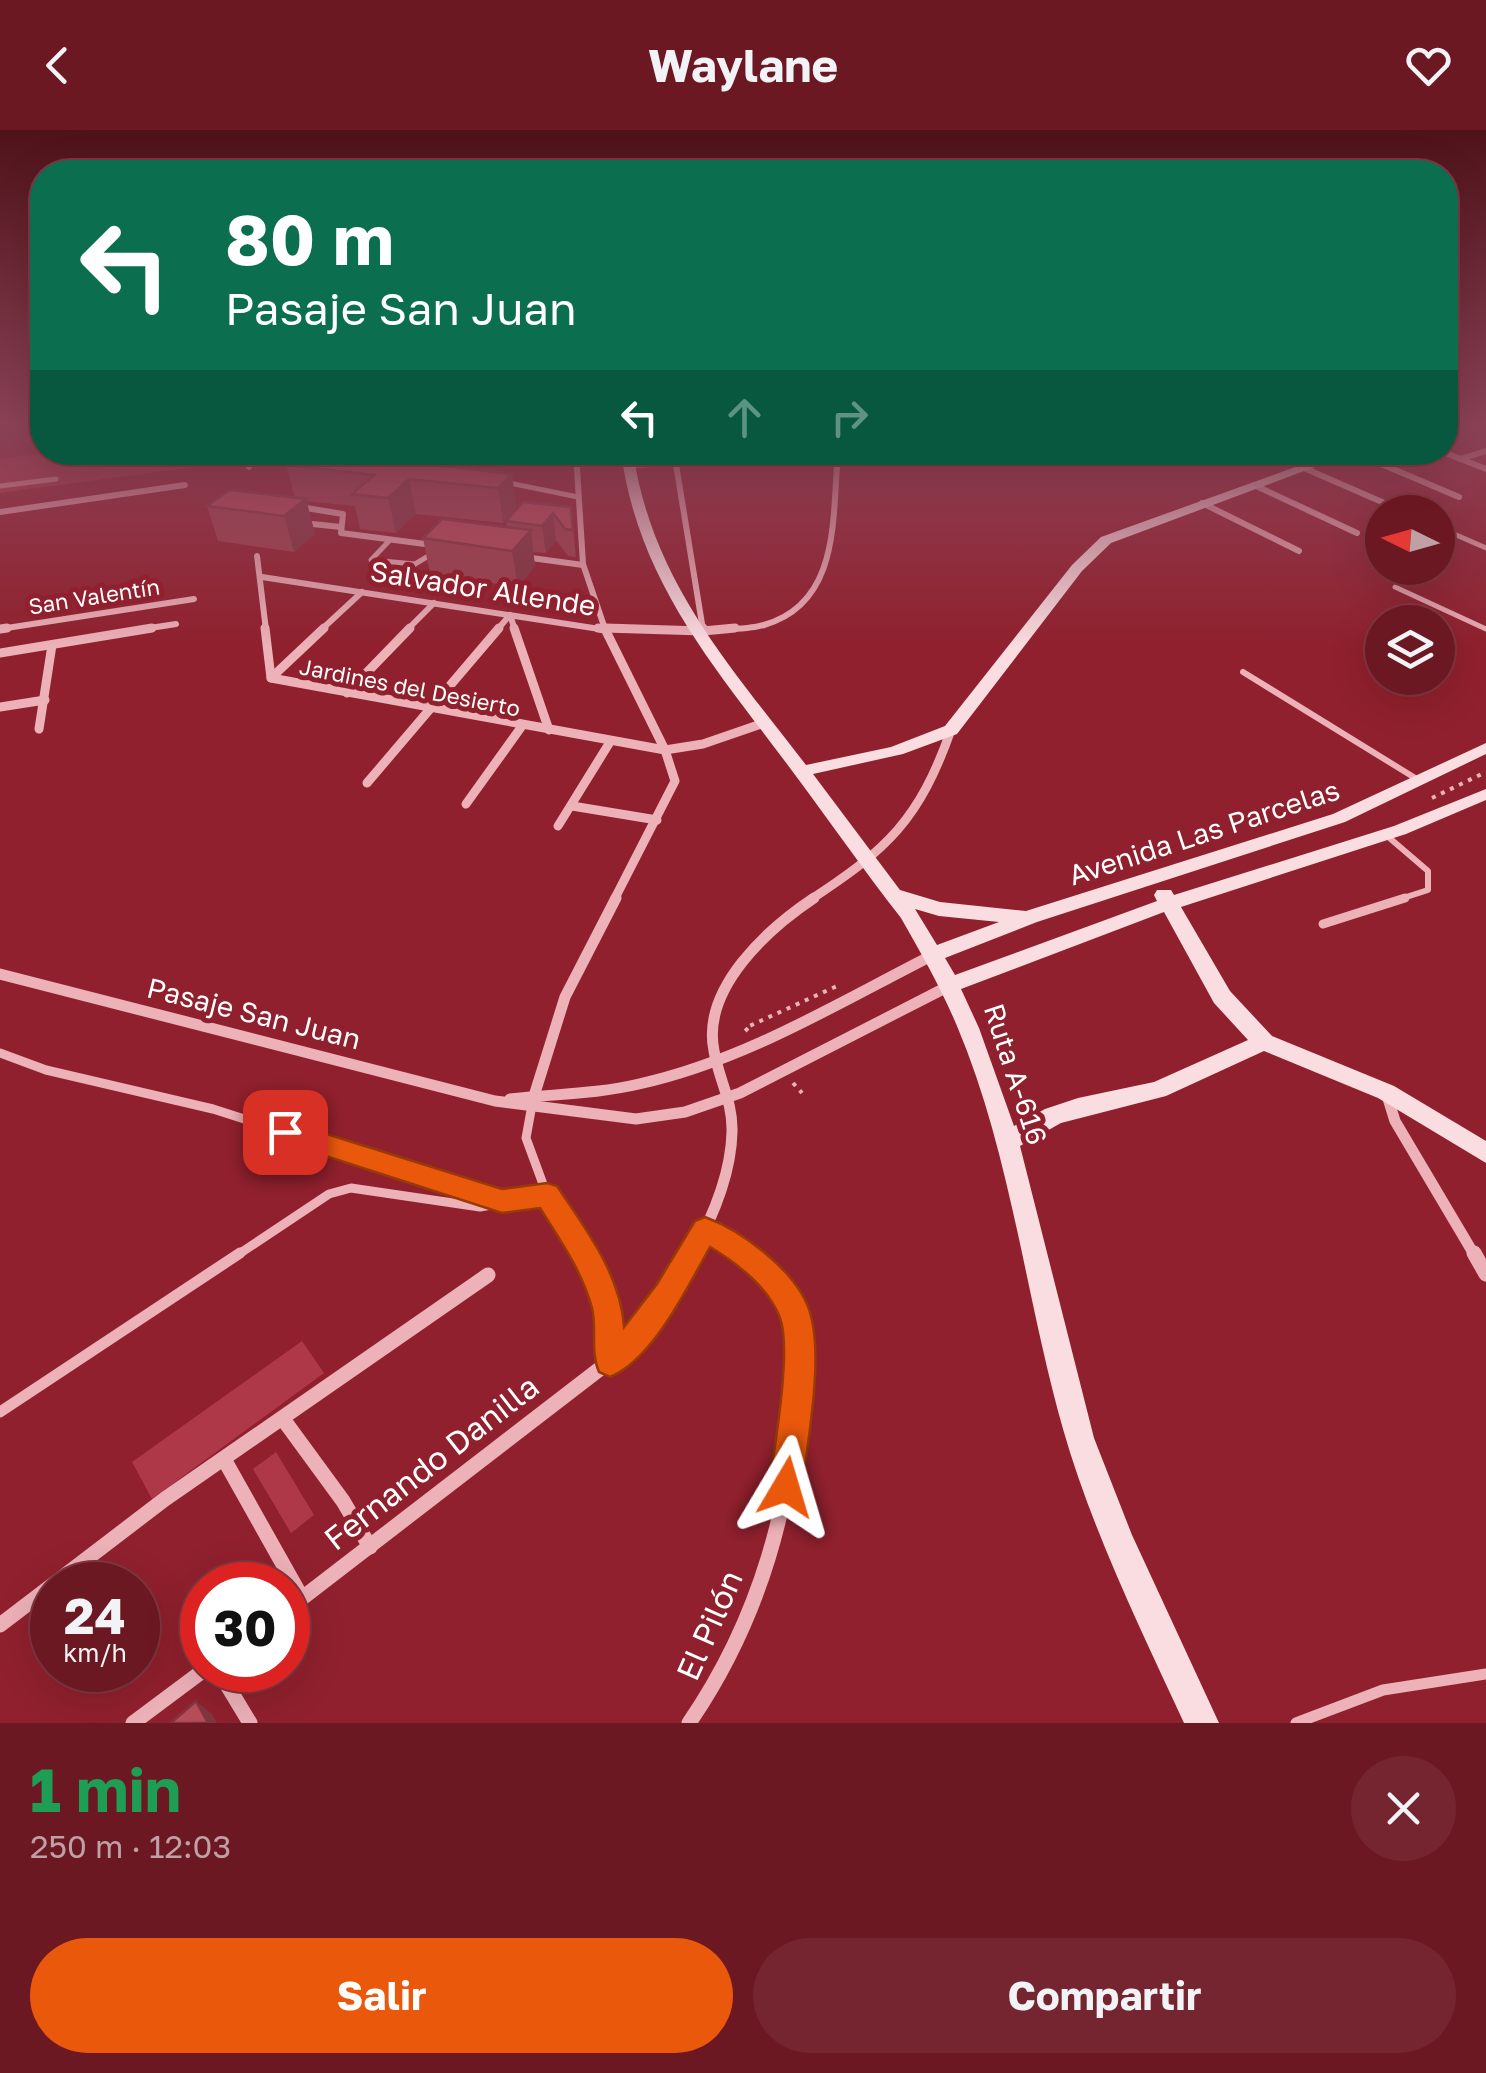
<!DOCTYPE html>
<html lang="es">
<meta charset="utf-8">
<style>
body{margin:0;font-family:"Golos Text",sans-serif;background:#74252f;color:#f1f3f6;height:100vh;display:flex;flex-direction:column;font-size:38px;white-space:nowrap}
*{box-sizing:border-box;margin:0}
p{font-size:32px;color:#bea0a5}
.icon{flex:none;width:55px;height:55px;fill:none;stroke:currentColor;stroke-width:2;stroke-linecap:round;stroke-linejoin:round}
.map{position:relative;height:1593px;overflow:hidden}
.panel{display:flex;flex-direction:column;background:#6c1822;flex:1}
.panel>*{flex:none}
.banner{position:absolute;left:30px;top:30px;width:1428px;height:305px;border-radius:40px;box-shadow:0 10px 40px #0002,0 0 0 2px #7f3740;background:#0b6e4f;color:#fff;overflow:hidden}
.needle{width:65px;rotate:275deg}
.controls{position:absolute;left:1365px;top:365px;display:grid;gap:20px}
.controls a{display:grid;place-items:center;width:90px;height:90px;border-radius:50%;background:#6c1822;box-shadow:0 10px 40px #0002,0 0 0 2px #7f3740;font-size:50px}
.speed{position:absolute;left:30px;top:1432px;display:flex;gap:20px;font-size:50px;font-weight:700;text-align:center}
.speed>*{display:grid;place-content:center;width:130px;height:130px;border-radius:50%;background:#6c1822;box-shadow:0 10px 40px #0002,0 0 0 2px #7f3740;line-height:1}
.speed small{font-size:25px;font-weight:400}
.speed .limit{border:15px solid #d22;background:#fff;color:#111}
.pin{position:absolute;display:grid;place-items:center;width:85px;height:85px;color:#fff;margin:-42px;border-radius:20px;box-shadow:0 5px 15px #0006}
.me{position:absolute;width:110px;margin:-55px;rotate:7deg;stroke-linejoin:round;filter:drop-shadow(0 0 8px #0008)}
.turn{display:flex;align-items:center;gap:35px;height:210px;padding:0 30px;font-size:45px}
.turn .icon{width:130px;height:130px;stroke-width:2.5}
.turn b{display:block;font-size:70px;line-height:85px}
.lanes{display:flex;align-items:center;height:95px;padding:0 30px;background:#0003;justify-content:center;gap:50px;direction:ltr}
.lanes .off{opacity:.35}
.round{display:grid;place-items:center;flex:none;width:105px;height:105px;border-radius:52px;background:#74252f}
.head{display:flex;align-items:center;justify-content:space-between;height:170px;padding:0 30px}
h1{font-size:60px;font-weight:700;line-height:75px;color:#1e9e55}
.action{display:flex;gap:20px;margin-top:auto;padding:20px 30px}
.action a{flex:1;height:115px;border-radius:60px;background:#ea580c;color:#fff;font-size:40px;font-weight:700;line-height:115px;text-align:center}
.action a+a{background:#74252f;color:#f1f3f6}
header{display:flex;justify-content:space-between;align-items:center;height:130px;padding:0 30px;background:#6c1822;font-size:45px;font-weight:700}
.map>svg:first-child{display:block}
.green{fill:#ae3847}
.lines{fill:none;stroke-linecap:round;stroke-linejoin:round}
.path{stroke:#edb1b8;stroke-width:4;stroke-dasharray:4 6;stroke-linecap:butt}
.lane-far3{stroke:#edb1b8;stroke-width:5}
.lane-far2{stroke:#edb1b8;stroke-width:6}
.lane-far1{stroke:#edb1b8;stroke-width:9}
.lane{stroke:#edb1b8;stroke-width:11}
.street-far3{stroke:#edb1b8;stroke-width:6}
.street-far2{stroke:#edb1b8;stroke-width:9}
.street-far1{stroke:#edb1b8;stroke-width:11}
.street{stroke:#edb1b8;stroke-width:15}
.secondary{fill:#fadde0;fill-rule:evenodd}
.wall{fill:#9e424d}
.shaded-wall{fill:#81363f}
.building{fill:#b84d5a;stroke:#81363f;stroke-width:2.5}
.route{fill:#ea580c;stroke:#983908;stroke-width:2.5}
.labels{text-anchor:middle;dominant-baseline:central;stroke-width:10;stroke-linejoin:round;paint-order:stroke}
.far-street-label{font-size:22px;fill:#fff;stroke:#90202d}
.street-label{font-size:28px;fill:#fff;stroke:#90202d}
.near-street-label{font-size:32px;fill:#fff;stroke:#90202d}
</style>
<header><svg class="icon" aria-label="back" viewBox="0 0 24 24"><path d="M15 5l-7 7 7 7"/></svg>Waylane<svg class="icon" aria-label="heart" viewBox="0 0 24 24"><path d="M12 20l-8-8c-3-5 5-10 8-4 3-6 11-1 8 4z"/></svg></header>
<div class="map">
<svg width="1486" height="1593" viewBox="0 0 1486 1593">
<rect width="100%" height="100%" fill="#90202d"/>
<g class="green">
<path d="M 55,322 L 208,322 L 209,335 L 0,363 L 0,329 Z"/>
<path d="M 302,1211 L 324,1243 L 152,1369 L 132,1332 Z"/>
<path d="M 276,1322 L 314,1385 L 291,1403 L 253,1339 Z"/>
</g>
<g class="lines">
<g class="path">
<path d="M 1432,668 L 1486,642"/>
<path d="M 748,901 L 745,898 L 837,856"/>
<path d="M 793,953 L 802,963"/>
</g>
<g class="lane-far3">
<path d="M 504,352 L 578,367"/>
<path d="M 0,356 L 56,349"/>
<path d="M 1454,404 L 1486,418"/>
<path d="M 390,410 L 371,430 L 415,434 L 435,422"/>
<path d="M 1395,457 L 1486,499"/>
</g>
<g class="lane-far2">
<path d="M 1243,542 L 1420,651"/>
<path d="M 1386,705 L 1428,741 L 1428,760 L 1397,770"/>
</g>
<g class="lane-far1">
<path d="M 1323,794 L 1405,768"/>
<path d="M 0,923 L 46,940 L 213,979 L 502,1071"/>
<path d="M 532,975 L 526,1008 L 547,1065"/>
<path d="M 236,1126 L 329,1064 L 351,1058 L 480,1077 L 547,1065 L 584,1126"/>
</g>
<g class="lane">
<path d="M 583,1123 L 604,1179 L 610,1227"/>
<path d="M 0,1282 L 240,1123"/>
<path d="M 1296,1593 L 1383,1560 L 1486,1544"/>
</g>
<g class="street-far3">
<path d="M 576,322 L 583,434 L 605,499 L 675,500"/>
<path d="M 674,322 L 703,500"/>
<path d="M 1353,322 L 1459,367"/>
<path d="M 1443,322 L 1486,339"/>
<path d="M 1460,329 L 1486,321"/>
<path d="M 628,335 L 674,333"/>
<path d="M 249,337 L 253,322"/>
<path d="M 1304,338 L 1405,382"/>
<path d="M 1254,355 L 1357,403"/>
<path d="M 1202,373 L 1299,421"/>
<path d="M 300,377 L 343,384 L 341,403 L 433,415"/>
<path d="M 0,382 L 185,355"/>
<path d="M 303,393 L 341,397"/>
<path d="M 257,426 L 266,500"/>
<path d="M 524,427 L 583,435"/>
<path d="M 262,447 L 606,500"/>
<path d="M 0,499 L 194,469"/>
<path d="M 137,500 L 176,494"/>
<path d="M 321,500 L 362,462"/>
<path d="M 407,500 L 434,473"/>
<path d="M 497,500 L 510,485 L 515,500"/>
<path d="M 709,500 C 726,499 747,500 764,495 C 841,473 832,387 838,322"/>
</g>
<g class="street-far2">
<path d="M 265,498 L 271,548 L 665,620 L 703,614 L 764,593"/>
<path d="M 514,498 L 549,600"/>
<path d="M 598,498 L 605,499 L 665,620 L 675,651 L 614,770"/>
<path d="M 605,498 L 703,501 L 703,498"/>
<path d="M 0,499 L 7,498"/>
<path d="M 703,501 L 735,498"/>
<path d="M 0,523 L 152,498"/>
<path d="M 271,548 L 324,498"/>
<path d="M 347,563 L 410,498"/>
<path d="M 0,577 L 45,570"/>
<path d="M 39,599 L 52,515"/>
<path d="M 367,653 L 499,498"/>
<path d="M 466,674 L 522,596"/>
<path d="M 572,676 L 657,690"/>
<path d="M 558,696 L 610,612"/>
<path d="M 810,770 C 888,719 919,690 951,600"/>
</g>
<g class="street-far1">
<path d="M 0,844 L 495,971 L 636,989 L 685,982 L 740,963 L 951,855"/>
<path d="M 1386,962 L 1395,991 L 1475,1126"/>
<path d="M 534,966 L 565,867 L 616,768"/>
<path d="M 510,969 C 553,964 597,964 639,954 C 744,931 838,873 933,825"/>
<path d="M 705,1100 L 746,1126"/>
<path d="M 691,1126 C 712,1089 731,1045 732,1002 C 733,972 719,950 714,921 C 701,858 769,798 814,768"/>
</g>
<g class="street">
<path d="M 1474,1123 L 1486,1144"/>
<path d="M 283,1289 L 343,1371 L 370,1417"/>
<path d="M 225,1331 L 302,1468"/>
<path d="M 288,1479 L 610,1231 L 657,1178 L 693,1123"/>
<path d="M 0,1495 L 165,1369 L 488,1145"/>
<path d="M 218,1540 L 250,1593"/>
<path d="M 133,1593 L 204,1540"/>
<path d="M 689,1593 C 759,1491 794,1371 797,1247 C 797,1228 801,1205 795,1186 C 787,1159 765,1140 742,1123"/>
</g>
<path class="secondary" d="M 621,322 L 633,322 C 652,451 730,536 806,635 L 891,617 L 945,596 L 1072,435 L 1101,407 L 1337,322 L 1355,322 L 1111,413 L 1082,441 L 957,604 L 903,624 L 813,644 L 900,760 L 940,772 L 1026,781 L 1333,684 L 1486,613 L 1486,624 L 1345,692 L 1037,792 L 945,828 L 955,845 L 1157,771 L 1154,765 L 1157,760 L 1171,760 L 1174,765 L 1394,696 L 1486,659 L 1486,670 L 1406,704 L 1181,777 L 1230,861 L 1272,906 L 1394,956 L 1486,1011 L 1486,1033 L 1378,968 L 1264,921 L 1166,966 L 1061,993 L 1020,1016 L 1094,1308 L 1132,1405 L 1219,1593 L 1184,1593 C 1140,1498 1092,1400 1063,1299 C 1025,1165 1011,1024 957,896 C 941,858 921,823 901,788 C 862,738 826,686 787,634 C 713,535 638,450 621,322 ZM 915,779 L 939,786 L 999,792 L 937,815 ZM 1164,782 L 1214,873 L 1248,910 L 1154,952 L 1078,968 L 1045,979 L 1014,996 L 979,898 L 961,859 Z"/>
</g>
<g class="wall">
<path d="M 286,335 L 512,344 L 516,378 L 503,393 L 416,384 L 396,403 L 360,399 L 355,376 L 306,371 L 315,404 L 294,422 L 218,411 L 207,376 L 295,368 Z"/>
<path d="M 571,377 L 576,427 L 568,426 L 556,410 L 546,423 L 533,422 L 535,436 L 518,457 L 430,444 L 423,408 L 507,397 L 506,391 Z"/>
</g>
<g class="shaded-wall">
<path d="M 512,344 L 516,378 L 503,393 L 498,358 Z"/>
<path d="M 409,349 L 416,384 L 396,403 L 388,368 Z"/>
<path d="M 306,369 L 315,404 L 294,422 L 284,386 Z"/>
<path d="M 553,383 L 556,410 L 546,423 L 542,396 Z"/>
<path d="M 531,400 L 535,436 L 518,457 L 512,421 Z"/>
<path d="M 196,1571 L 212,1584 L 217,1593 L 208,1593 Z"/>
</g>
<g class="building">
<path d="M 303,322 L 318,322 L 512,344 L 498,358 L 409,349 L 388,368 L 352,364 L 374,345 L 286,335 Z"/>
<path d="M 230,360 L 306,369 L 284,386 L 207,376 Z"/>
<path d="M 523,372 L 571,377 L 573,400 L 565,399 L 553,383 L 542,396 L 506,391 Z"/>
<path d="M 442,389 L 531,400 L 512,421 L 423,408 Z"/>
<path d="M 196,1571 L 208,1593 L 171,1593 Z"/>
</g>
<linearGradient id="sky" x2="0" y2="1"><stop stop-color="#4f1219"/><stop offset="0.57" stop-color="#8b4257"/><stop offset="1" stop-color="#8b4257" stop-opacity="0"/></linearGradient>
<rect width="1486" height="518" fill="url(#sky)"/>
<path class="route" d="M 285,991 L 502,1059 L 547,1053 L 557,1056 C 585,1098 621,1145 624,1197 L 657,1154 L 695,1091 L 705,1087 C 743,1101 801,1144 811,1186 C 823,1230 808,1311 802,1357 L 797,1369 L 786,1374 L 774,1369 L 769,1357 C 774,1320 792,1220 780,1188 C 769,1158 737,1133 710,1117 C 688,1156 653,1230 610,1247 L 599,1242 C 590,1222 597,1199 592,1178 C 582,1141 560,1110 540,1078 L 502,1083 L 276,1010 L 272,1002 L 276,994 Z"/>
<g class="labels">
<g class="far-street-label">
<text transform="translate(94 466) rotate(-9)">San Valentín</text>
<text transform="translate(410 557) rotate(11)">Jardines del Desierto</text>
</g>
<g class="street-label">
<text transform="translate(483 458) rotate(9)">Salvador Allende</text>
<text transform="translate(1204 702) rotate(-18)">Avenida Las Parcelas</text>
<text transform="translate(254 883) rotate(14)">Pasaje San Juan</text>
<text transform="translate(1016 944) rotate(72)">Ruta A-616</text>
</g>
<g class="near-street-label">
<text transform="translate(431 1332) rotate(-38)">Fernando Danilla</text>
<text transform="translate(709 1495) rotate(-66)">El Pilón</text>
</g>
</g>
</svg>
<div class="controls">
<a><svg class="needle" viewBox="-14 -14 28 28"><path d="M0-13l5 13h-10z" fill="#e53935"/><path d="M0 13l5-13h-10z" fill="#bea0a5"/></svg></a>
<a><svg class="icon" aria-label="layers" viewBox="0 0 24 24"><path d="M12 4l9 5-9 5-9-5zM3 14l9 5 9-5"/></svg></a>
</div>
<div class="speed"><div>24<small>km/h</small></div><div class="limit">30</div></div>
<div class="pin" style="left:285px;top:1002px;background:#d93025"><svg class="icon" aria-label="arrive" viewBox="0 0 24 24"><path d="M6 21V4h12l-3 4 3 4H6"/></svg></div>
<svg class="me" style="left:786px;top:1357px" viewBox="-20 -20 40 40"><path d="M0-17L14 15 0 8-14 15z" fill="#ea580c" stroke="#fff" stroke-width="4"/></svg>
<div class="banner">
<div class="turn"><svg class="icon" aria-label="left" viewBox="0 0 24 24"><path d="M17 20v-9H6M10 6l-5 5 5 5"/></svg><div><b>80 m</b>Pasaje San Juan</div></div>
<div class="lanes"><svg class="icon" aria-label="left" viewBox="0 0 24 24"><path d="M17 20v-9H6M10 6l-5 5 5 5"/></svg><svg class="icon off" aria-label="ahead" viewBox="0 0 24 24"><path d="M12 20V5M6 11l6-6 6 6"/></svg><svg class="icon off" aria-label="right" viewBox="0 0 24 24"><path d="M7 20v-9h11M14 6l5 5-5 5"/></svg></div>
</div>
</div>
<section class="panel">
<div class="head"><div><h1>1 min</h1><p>250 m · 12:03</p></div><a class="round"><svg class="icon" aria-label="close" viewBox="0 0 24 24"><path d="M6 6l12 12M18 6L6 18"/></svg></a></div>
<div class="action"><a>Salir</a><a>Compartir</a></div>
</section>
